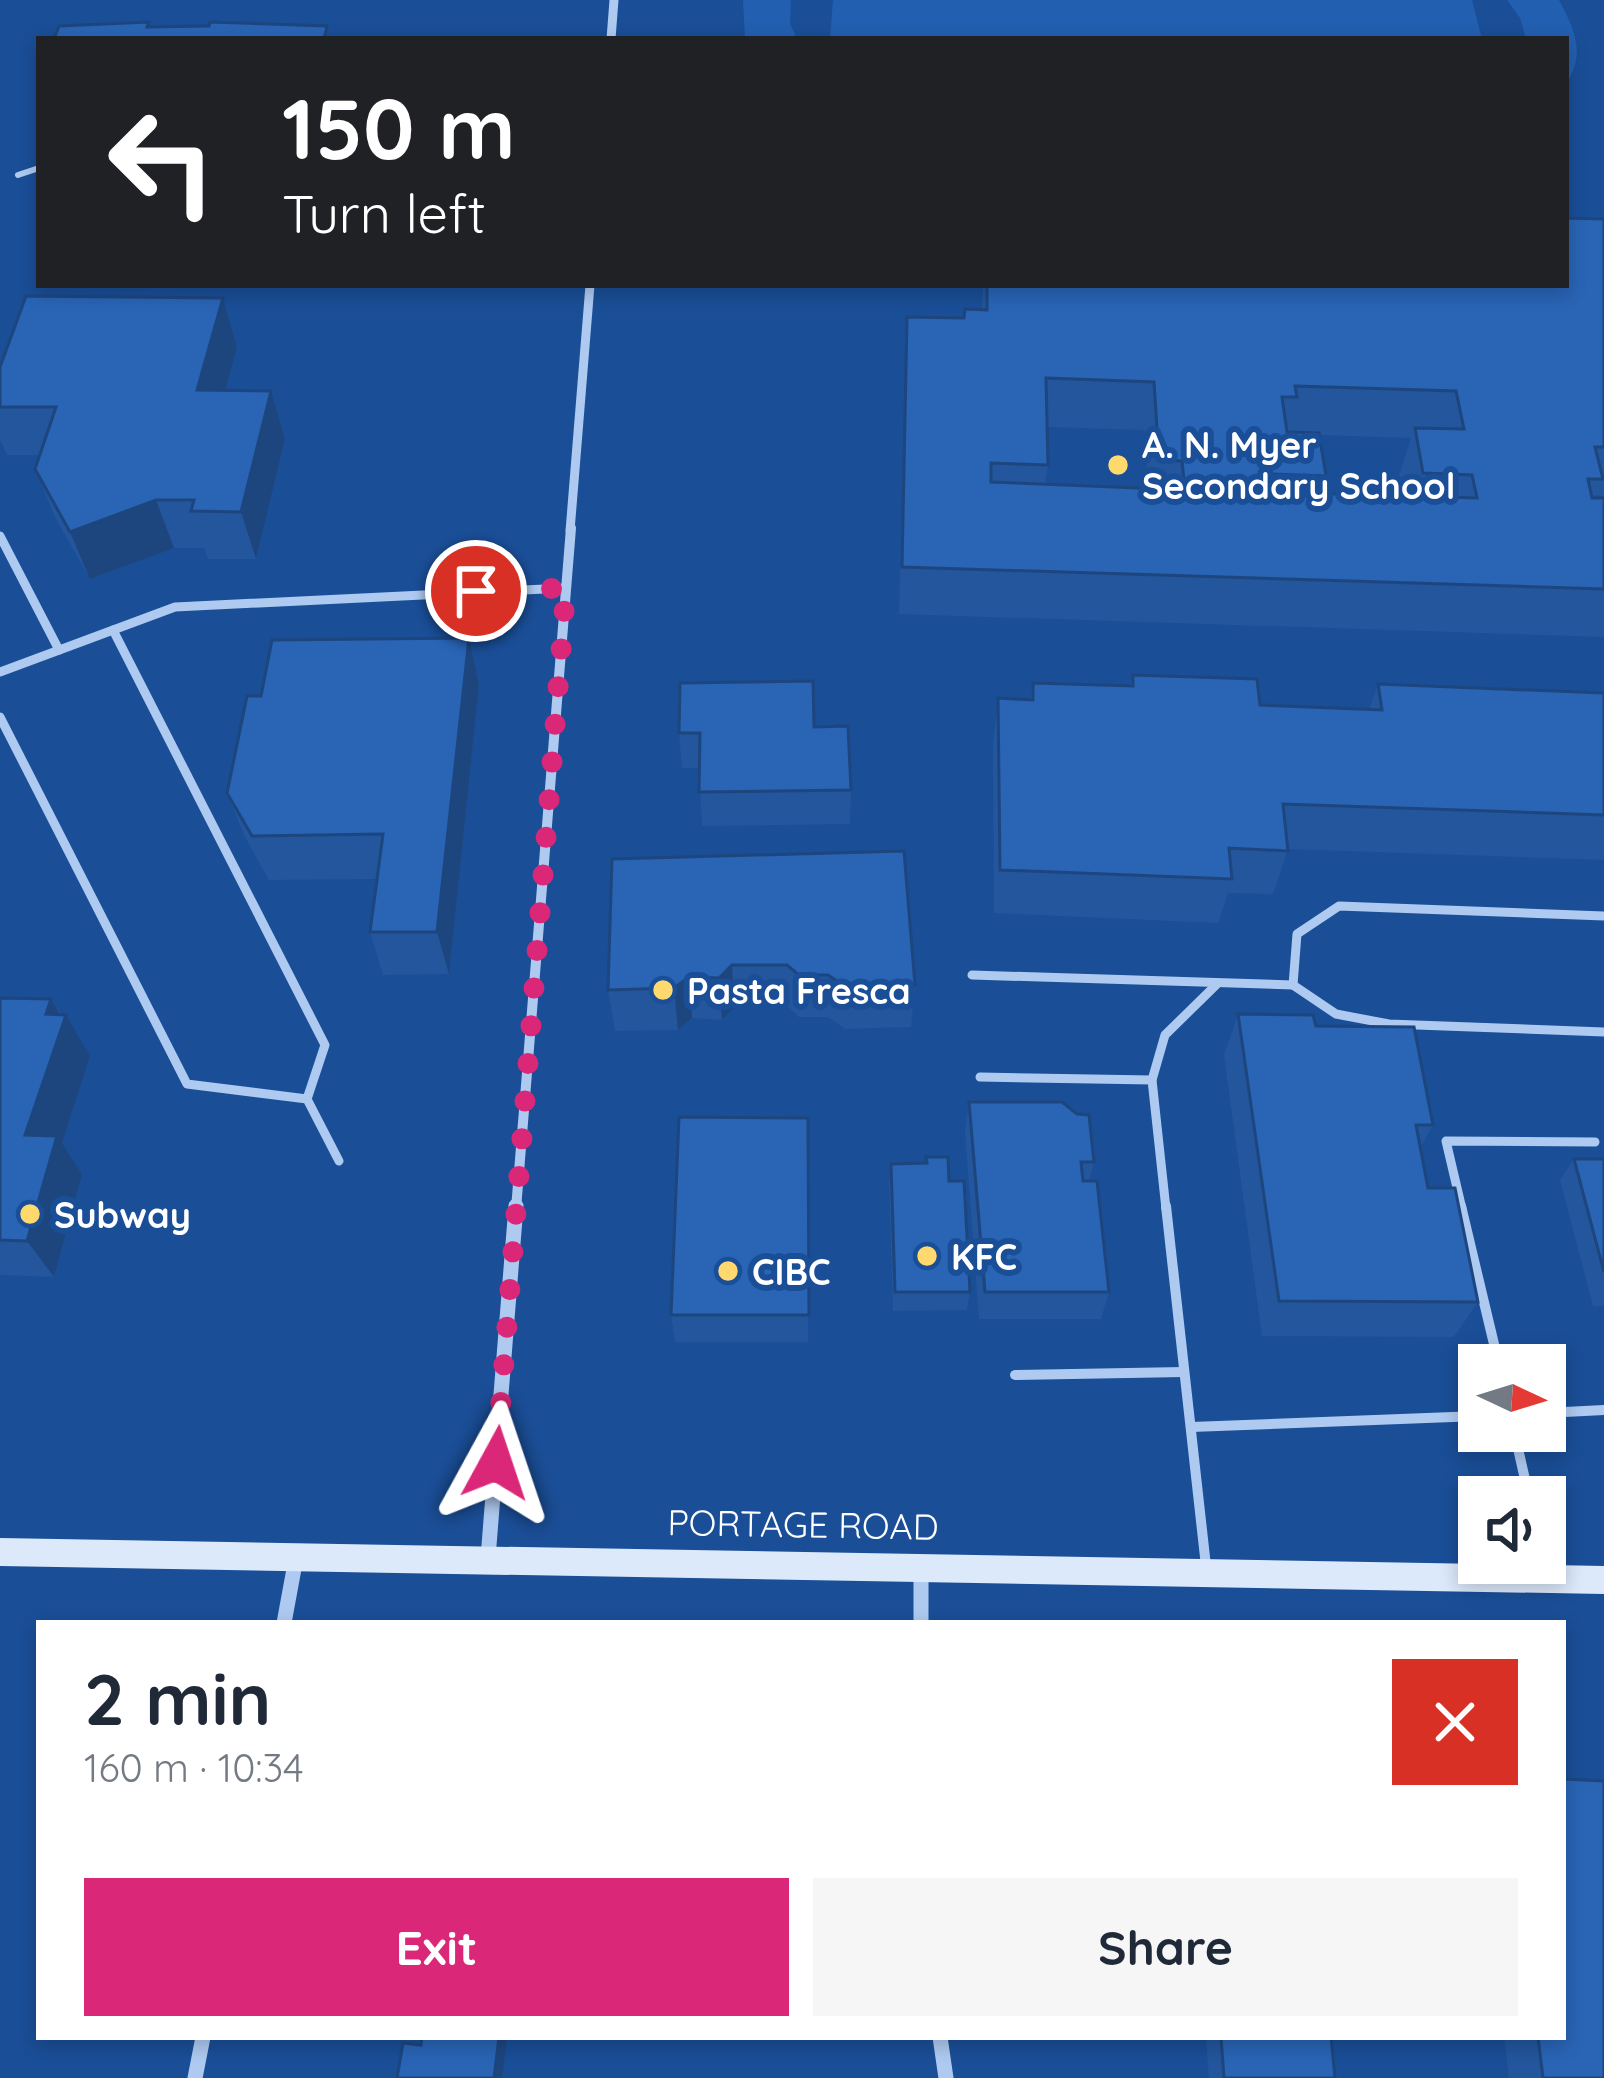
<!DOCTYPE html>
<meta charset="utf-8">
<style>
body{margin:0;font-family:Quicksand,sans-serif;background:#f6f6f7;color:#1f2937;height:100vh;display:flex;flex-direction:column;font-size:45px;white-space:nowrap}
*{box-sizing:border-box;margin:0}
p{font-size:39px;color:#747a83}
.icon{flex:none;width:66px;height:66px;fill:none;stroke:currentColor;stroke-width:2;stroke-linecap:round;stroke-linejoin:round}
.map{position:relative;flex:1;overflow:hidden}
.panel{position:absolute;left:36px;top:1620px;width:1530px;height:420px;display:flex;flex-direction:column;background:#fff;border-radius:0px;box-shadow:0 6px 18px #0003}
.panel>*{flex:none}
.banner{position:absolute;left:36px;top:36px;width:1533px;height:252px;border-radius:0px;box-shadow:0 6px 18px #0003;background:#202124;color:#fff;overflow:hidden}
.needle{width:78px;rotate:94deg}
.controls{position:absolute;left:1458px;top:1344px;display:grid;gap:24px}
.controls a{display:grid;place-items:center;width:108px;height:108px;border-radius:0px;background:#fff;box-shadow:0 6px 18px #0003;font-size:60px}
.pin{position:absolute;display:grid;place-items:center;width:102px;height:102px;color:#fff;margin:-51px;border:6px solid #fff;border-radius:50%;box-shadow:0 3px 12px #0007}
.me{position:absolute;width:132px;margin:-66px;rotate:5deg;stroke-linejoin:round;filter:drop-shadow(0 0 9px #0008)}
.turn{display:flex;align-items:center;gap:42px;height:252px;padding:0 48px;font-size:54px}
.turn .icon{width:156px;height:156px;stroke-width:2.5}
.turn b{display:block;font-size:84px;line-height:102px}
.round{display:grid;place-items:center;flex:none;width:126px;height:126px;border-radius:0px;background:#f6f6f7}
.head{display:flex;align-items:center;justify-content:space-between;height:204px;padding:0 48px}
h1{font-size:72px;font-weight:700;line-height:90px}
.primary-button{display:flex;gap:24px;margin-top:auto;padding:24px 48px}
.primary-button a{flex:1;height:138px;border-radius:0px;background:#db2777;color:#fff;font-size:48px;font-weight:700;line-height:138px;text-align:center}
.primary-button a+a{background:#f6f6f7;color:#1f2937}
.map>svg:first-child{display:block}
.green{fill:#235fb0}
.lines{fill:none;stroke-linecap:round;stroke-linejoin:round}
.service-far2{stroke:#aecaf0;stroke-width:6}
.service-far1{stroke:#aecaf0;stroke-width:9}
.service{stroke:#aecaf0;stroke-width:10}
.minor-far2{stroke:#aecaf0;stroke-width:9}
.minor-far1{stroke:#aecaf0;stroke-width:10}
.minor{stroke:#aecaf0;stroke-width:15}
.secondary{fill:#dce9fb;fill-rule:evenodd}
.wall{fill:#23569c;fill-rule:evenodd}
.shaded-wall{fill:#1d467f}
.building{fill:#2964b5;stroke:#1d467f;stroke-width:3;fill-rule:evenodd}
.route{stroke:#db2777;stroke-width:21;stroke-dasharray:0 37.8}
.poi-dot{fill:#ffd96e;stroke:#1a4e97;stroke-width:4.5}
.labels{text-anchor:middle;dominant-baseline:central;stroke-width:12;stroke-linejoin:round;paint-order:stroke}
.poi-label{font-size:36px;font-weight:bold;fill:#fff;stroke:#1a4e97;text-anchor:start}
.street-label{font-size:36px;fill:#fff;stroke:#1a4e97}
</style>
<div class="map">
<svg width="1604" height="2078" viewBox="0 0 1604 2078">
<rect width="100%" height="100%" fill="#1a4e97"/>
<g class="green">
<path d="M 743,0 L 791,0 L 790,23 L 797,39 L 745,39 Z"/>
<path d="M 833,0 L 1472,0 L 1482,39 L 830,39 Z"/>
<path d="M 1507,0 L 1559,0 C 1575,30 1586,54 1566,84 L 1566,39 L 1526,39 L 1520,18 Z"/>
</g>
<g class="lines">
<path class="service-far2" d="M 18,175 L 39,168"/>
<g class="service-far1">
<path d="M 0,536 L 59,650"/>
<path d="M 113,630 L 325,1045 L 307,1099"/>
<path d="M 0,672 L 175,607 L 566,588"/>
<path d="M 0,717 L 187,1084 L 307,1099 L 339,1161"/>
<path d="M 972,975 L 1293,985 L 1297,934 L 1339,906 L 1604,916"/>
<path d="M 1293,985 L 1336,1014 L 1389,1024 L 1604,1032"/>
<path d="M 980,1077 L 1152,1080 L 1166,1209"/>
<path d="M 1152,1080 L 1165,1035 L 1218,983"/>
<path d="M 1462,1209 L 1446,1141 L 1595,1142"/>
</g>
<g class="service">
<path d="M 1166,1206 L 1206,1566"/>
<path d="M 1461,1206 L 1499,1365"/>
<path d="M 1015,1375 L 1184,1372"/>
<path d="M 1545,1413 L 1604,1410"/>
<path d="M 1191,1427 L 1479,1416"/>
<path d="M 1514,1431 L 1529,1497"/>
</g>
<g class="minor-far2">
<path d="M 611,39 L 614,0"/>
<path d="M 570,531 L 590,285"/>
</g>
<path class="minor-far1" d="M 516,1209 L 571,528"/>
<g class="minor">
<path d="M 488,1558 L 516,1206"/>
<path d="M 921,1566 L 921,1623"/>
<path d="M 284,1623 L 296,1558"/>
<path d="M 940,2037 L 946,2078"/>
<path d="M 195,2078 L 203,2037"/>
</g>
<path class="secondary" d="M 0,1538 L 1604,1566 L 1604,1594 L 0,1566 Z"/>
</g>
<g class="wall">
<path d="M 1604,219 L 1604,496 L 1596,495 L 1595,498 L 1604,498 L 1604,637 L 899,614 L 907,317 L 964,318 L 982,309 L 983,285 L 1566,285 ZM 1047,427 L 1145,430 L 1148,488 L 1045,484 L 1048,465 ZM 1320,435 L 1411,438 L 1399,476 L 1402,496 L 1321,493 L 1326,476 Z"/>
<path d="M 223,298 L 237,347 L 225,390 L 271,391 L 285,439 L 256,559 L 208,559 L 204,548 L 174,548 L 90,579 L 55,517 L 35,469 L 40,455 L 7,455 L 0,440 L 0,367 Z"/>
<path d="M 469,638 L 479,685 L 449,974 L 383,975 L 370,932 L 377,879 L 269,880 L 245,837 L 227,793 L 261,696 Z"/>
<path d="M 1133,675 L 1260,705 L 1369,710 L 1378,684 L 1604,693 L 1604,860 L 1288,849 L 1273,894 L 1228,893 L 1218,923 L 994,913 L 993,744 L 998,698 L 1030,700 L 1033,683 L 1130,686 Z"/>
<path d="M 814,727 L 851,790 L 850,824 L 702,826 L 699,768 L 682,768 L 679,733 Z"/>
<path d="M 612,859 L 915,985 L 911,1027 L 845,1029 L 828,1017 L 799,1017 L 787,1006 L 734,1007 L 722,1020 L 692,1018 L 678,1030 L 615,1031 L 608,990 Z"/>
<path d="M 0,998 L 51,999 L 90,1056 L 62,1143 L 82,1174 L 54,1277 L 0,1275 Z"/>
<path d="M 1238,1014 L 1316,1026 L 1433,1125 L 1420,1148 L 1428,1188 L 1478,1302 L 1454,1337 L 1262,1336 L 1224,1055 Z"/>
<path d="M 969,1102 L 1094,1162 L 1089,1181 L 1109,1292 L 1101,1319 L 979,1319 L 965,1132 Z"/>
<path d="M 808,1118 L 808,1342 L 675,1342 L 671,1315 Z"/>
<path d="M 926,1157 L 949,1181 L 970,1292 L 967,1310 L 893,1311 L 889,1184 L 891,1164 L 925,1163 Z"/>
<path d="M 1574,1159 L 1604,1159 L 1604,1306 L 1593,1306 L 1560,1180 Z"/>
<path d="M 1206,2037 L 1331,2037 L 1335,2078 L 1209,2078 Z"/>
<path d="M 1504,2037 L 1563,2037 L 1604,2078 L 1509,2078 Z"/>
</g>
<g class="shaded-wall">
<path d="M 223,298 L 237,347 L 212,439 L 197,390 Z"/>
<path d="M 271,391 L 285,439 L 256,559 L 241,512 Z"/>
<path d="M 156,500 L 174,548 L 90,579 L 70,532 Z"/>
<path d="M 469,638 L 479,685 L 449,974 L 437,932 Z"/>
<path d="M 732,965 L 734,1007 L 722,1020 L 719,978 Z"/>
<path d="M 689,977 L 692,1018 L 678,1030 L 674,988 Z"/>
<path d="M 51,999 L 64,1021 L 66,1015 L 90,1056 L 62,1143 L 82,1174 L 54,1277 L 27,1241 L 25,1135 L 46,1014 Z"/>
<path d="M 499,2037 L 507,2037 L 502,2078 L 494,2078 Z"/>
</g>
<g class="building">
<path d="M 149,22 L 147,27 L 209,26 L 210,22 L 327,26 L 324,39 L 54,39 L 59,26 Z"/>
<path d="M 1566,218 L 1604,219 L 1604,447 L 1595,447 L 1603,479 L 1588,479 L 1592,498 L 1604,498 L 1604,589 L 902,567 L 907,317 L 964,318 L 965,309 L 987,310 L 987,285 L 1566,285 ZM 1046,378 L 1154,382 L 1159,460 L 1182,461 L 1185,490 L 991,482 L 991,463 L 1048,465 ZM 1295,386 L 1456,391 L 1464,429 L 1415,428 L 1423,473 L 1472,475 L 1477,498 L 1269,492 L 1267,474 L 1326,476 L 1319,433 L 1287,432 L 1282,397 L 1297,397 Z"/>
<path d="M 26,296 L 223,298 L 197,390 L 271,391 L 241,512 L 191,511 L 194,500 L 156,500 L 70,532 L 35,469 L 56,407 L 0,407 L 0,367 Z"/>
<path d="M 469,638 L 437,932 L 370,932 L 383,834 L 252,836 L 227,793 L 247,696 L 261,696 L 272,640 Z"/>
<path d="M 1133,675 L 1257,679 L 1260,705 L 1382,710 L 1378,684 L 1604,693 L 1604,815 L 1283,804 L 1288,851 L 1229,848 L 1232,879 L 1000,870 L 998,698 L 1033,700 L 1033,683 L 1133,686 Z"/>
<path d="M 813,681 L 814,727 L 848,726 L 851,790 L 699,792 L 700,733 L 679,733 L 680,683 Z"/>
<path d="M 904,851 L 915,985 L 846,987 L 828,975 L 799,975 L 787,965 L 732,965 L 719,978 L 689,977 L 674,988 L 608,990 L 612,859 Z"/>
<path d="M 0,998 L 51,999 L 46,1014 L 66,1015 L 25,1135 L 57,1136 L 27,1241 L 0,1240 Z"/>
<path d="M 1238,1014 L 1313,1015 L 1316,1026 L 1414,1027 L 1433,1125 L 1416,1125 L 1428,1188 L 1455,1188 L 1478,1302 L 1279,1301 Z"/>
<path d="M 969,1102 L 1062,1102 L 1077,1114 L 1089,1115 L 1094,1162 L 1081,1162 L 1083,1181 L 1097,1181 L 1109,1292 L 985,1292 Z"/>
<path d="M 679,1117 L 808,1118 L 809,1315 L 671,1315 Z"/>
<path d="M 926,1157 L 948,1157 L 949,1181 L 964,1181 L 970,1292 L 895,1292 L 891,1164 L 927,1163 Z"/>
<path d="M 1574,1159 L 1604,1159 L 1604,1272 Z"/>
<path d="M 1563,1779 L 1604,1781 L 1604,2078 L 1543,2078 L 1538,2037 L 1563,2037 Z"/>
<path d="M 422,2037 L 499,2037 L 494,2078 L 397,2078 L 403,2043 L 421,2045 Z"/>
<path d="M 1221,2037 L 1331,2037 L 1335,2078 L 1224,2078 Z"/>
</g>
<g class="lines">
<path class="route" d="M 476,591 L 566,588 L 496,1463"/>
</g>
<g class="poi-dot">
<circle cx="1118" cy="465" r="12"/>
<circle cx="663" cy="990" r="12"/>
<circle cx="30" cy="1214" r="12"/>
<circle cx="927" cy="1256" r="12"/>
<circle cx="728" cy="1271" r="12"/>
</g>
<g class="labels">
<g class="poi-label">
<text x="1142" y="444">A. N. Myer<tspan x="1142" dy="41">Secondary School</tspan></text>
<text x="687" y="990">Pasta Fresca</text>
<text x="54" y="1214">Subway</text>
<text x="951" y="1256">KFC</text>
<text x="752" y="1271">CIBC</text>
</g>
<g class="street-label">
<text transform="translate(803 1524) rotate(1)">PORTAGE ROAD</text>
</g>
</g>
</svg>
<div class="controls">
<a><svg class="needle" viewBox="-14 -14 28 28"><path d="M0-13l5 13h-10z" fill="#e53935"/><path d="M0 13l5-13h-10z" fill="#747a83"/></svg></a>
<a><svg class="icon" aria-label="sound" viewBox="0 0 24 24"><path d="M4 9h4l5-4v14l-5-4H4zM17 9q2 3 0 6"/></svg></a>
</div>
<div class="pin" style="left:476px;top:591px;background:#d93025"><svg class="icon" aria-label="arrive" viewBox="0 0 24 24"><path d="M6 21V4h12l-3 4 3 4H6"/></svg></div>
<svg class="me" style="left:496px;top:1463px" viewBox="-20 -20 40 40"><path d="M0-17L14 15 0 8-14 15z" fill="#db2777" stroke="#fff" stroke-width="4"/></svg>
<div class="banner">
<div class="turn"><svg class="icon" aria-label="left" viewBox="0 0 24 24"><path d="M17 20v-9H6M10 6l-5 5 5 5"/></svg><div><b>150 m</b>Turn left</div></div>
</div>
<section class="panel">
<div class="head"><div><h1>2 min</h1><p>160 m · 10:34</p></div><a class="round" style="background:#d93025;color:#fff"><svg class="icon" aria-label="close" viewBox="0 0 24 24"><path d="M6 6l12 12M18 6L6 18"/></svg></a></div>
<div class="primary-button"><a>Exit</a><a>Share</a></div>
</section>
</div>
